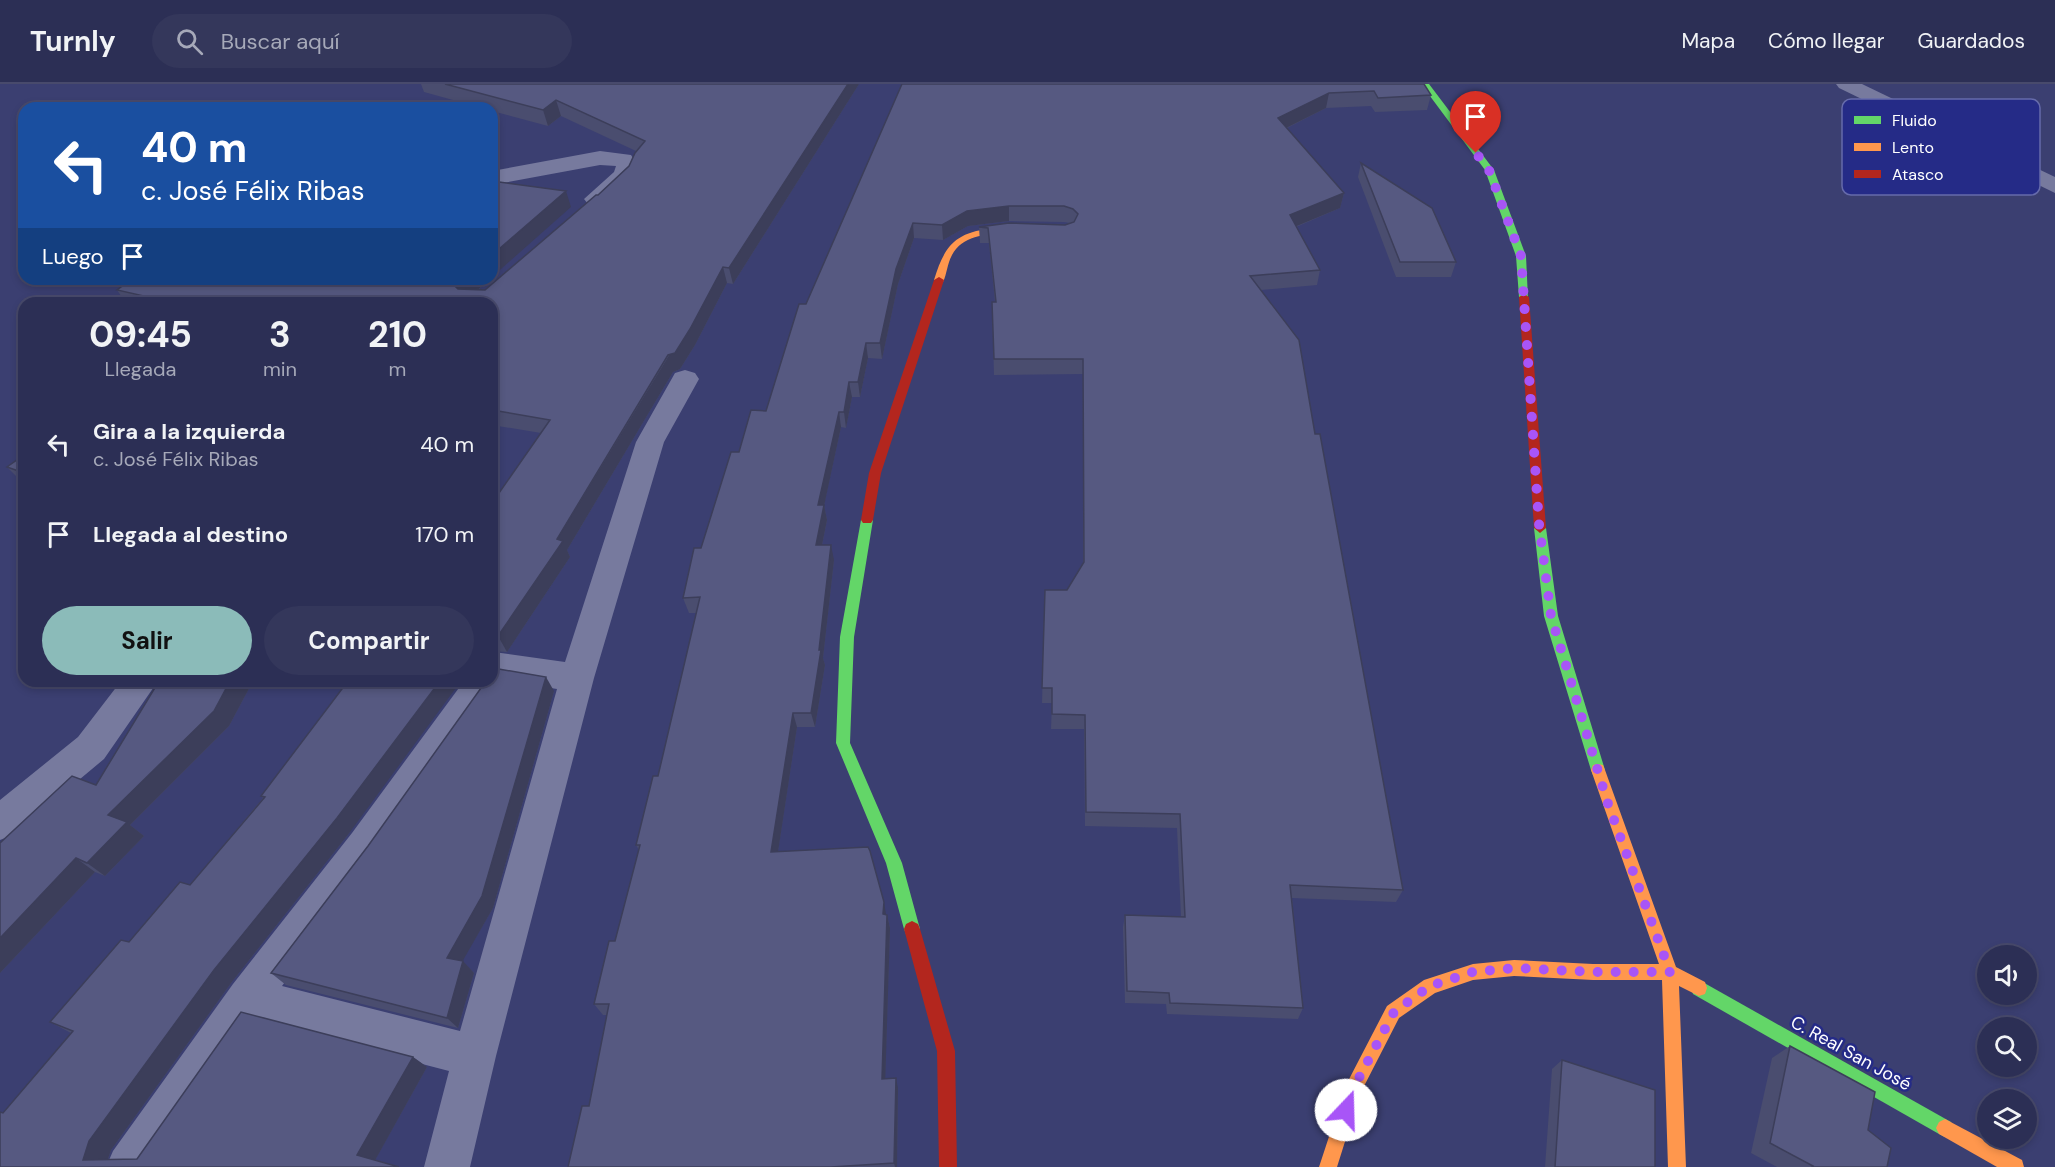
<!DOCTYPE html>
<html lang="es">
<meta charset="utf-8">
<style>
body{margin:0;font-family:"DM Sans",sans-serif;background:#34375b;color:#f1f3f6;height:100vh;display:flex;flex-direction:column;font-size:22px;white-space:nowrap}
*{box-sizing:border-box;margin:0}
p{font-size:20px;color:#a6a9b9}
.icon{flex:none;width:33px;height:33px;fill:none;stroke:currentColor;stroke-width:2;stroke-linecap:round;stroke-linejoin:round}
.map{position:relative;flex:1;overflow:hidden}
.sheet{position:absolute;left:18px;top:213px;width:480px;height:390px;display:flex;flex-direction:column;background:#2c2f55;border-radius:18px;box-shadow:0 3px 9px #0003,0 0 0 2px #484a6c}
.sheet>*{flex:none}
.hud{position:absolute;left:18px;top:18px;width:480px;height:183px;border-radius:18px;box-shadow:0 3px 9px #0003,0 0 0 2px #484a6c;background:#1a4fa0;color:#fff;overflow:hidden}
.buttons{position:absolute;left:1977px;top:861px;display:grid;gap:12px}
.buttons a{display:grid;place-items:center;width:60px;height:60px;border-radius:50%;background:#2c2f55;box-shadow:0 3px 9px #0003,0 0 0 2px #484a6c;font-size:30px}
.pin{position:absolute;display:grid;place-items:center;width:51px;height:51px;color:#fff;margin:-62px -26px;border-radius:50% 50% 50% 0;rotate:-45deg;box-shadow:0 0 6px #0007}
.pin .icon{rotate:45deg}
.me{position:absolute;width:66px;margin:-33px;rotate:21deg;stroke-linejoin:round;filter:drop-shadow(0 0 4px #0008)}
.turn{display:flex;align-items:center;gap:21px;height:126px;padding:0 24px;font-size:27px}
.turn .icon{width:78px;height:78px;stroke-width:2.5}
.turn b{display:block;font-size:42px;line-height:51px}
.then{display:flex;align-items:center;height:57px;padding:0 24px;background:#0003;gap:12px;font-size:22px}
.eta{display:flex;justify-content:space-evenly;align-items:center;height:102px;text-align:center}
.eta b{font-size:36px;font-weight:700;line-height:42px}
.button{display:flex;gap:12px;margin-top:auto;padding:12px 24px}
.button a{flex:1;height:69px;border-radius:36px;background:#8bbbb9;color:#111;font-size:24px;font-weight:700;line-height:69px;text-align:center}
.button a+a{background:#34375b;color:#f1f3f6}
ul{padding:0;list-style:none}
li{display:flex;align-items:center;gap:18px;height:90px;padding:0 24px}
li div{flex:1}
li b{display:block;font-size:22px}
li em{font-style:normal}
header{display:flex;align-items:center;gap:36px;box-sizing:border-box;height:84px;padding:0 30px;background:#2c2f55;border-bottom:2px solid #484a6c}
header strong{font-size:28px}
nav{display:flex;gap:33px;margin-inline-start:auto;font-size:21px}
.search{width:420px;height:54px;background:#34375b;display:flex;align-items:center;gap:15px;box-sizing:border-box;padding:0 21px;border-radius:33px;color:#a6a9b9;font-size:22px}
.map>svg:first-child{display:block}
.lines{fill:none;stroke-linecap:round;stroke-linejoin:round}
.street{fill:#777a9e;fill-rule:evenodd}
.fast{fill:#63d668;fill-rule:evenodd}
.slow{fill:#ff974d;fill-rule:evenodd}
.jam{fill:#b3261e;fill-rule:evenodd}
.wall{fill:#4a4d6f}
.shaded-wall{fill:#3c3e5a}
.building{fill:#565981;stroke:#3c3e5a;stroke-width:1.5}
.route{stroke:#a855f7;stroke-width:10;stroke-dasharray:0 18}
.labels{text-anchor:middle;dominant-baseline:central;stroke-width:5;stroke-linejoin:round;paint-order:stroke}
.near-street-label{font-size:18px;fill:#fff;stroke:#252b87}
.key{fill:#252b87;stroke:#666bab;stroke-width:1.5}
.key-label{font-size:16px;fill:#fff}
</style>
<header>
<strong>Turnly</strong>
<div class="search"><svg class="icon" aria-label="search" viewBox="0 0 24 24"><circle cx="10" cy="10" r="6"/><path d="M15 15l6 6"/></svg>Buscar aquí</div>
<nav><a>Mapa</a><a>Cómo llegar</a><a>Guardados</a></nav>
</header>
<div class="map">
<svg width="2055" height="1083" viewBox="0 0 2055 1083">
<rect width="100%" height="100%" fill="#3b3f71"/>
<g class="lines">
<g class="street">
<path d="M 1836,0 L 1862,0 L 2055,93 L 2055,109 L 1839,4 Z"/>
<path d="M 600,67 L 631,71 L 638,82 C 632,100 608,125 588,120 L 584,115 L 614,88 L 616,82 L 600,81 L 492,101 L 492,87 Z"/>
<path d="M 685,286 L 695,289 L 699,295 L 664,358 L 594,594 L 496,972 L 470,1083 L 424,1083 L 449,987 L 257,937 L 156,1083 L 106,1083 L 113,1067 L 233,900 L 352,749 L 464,597 L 492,597 L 492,569 L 494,568 L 565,578 L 636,358 L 675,289 ZM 500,596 L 557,605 L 460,947 L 282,902 L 378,773 L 495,607 Z"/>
<path d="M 121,597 L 158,597 L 104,675 L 13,751 L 0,756 L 0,716 L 78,653 Z"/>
</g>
<g class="fast">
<path d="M 1421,0 L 1429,0 L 1494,86 L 1526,172 L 1528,215 L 1520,215 L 1519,213 L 1516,172 L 1485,86 Z"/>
<path d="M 867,432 L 873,436 L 854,553 L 850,659 L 902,779 L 920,845 L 918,850 L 912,853 L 906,850 L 904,845 L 886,779 L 836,659 L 840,553 L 861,436 Z"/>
<path d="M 1540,439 L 1546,444 L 1558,532 L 1605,686 L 1603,691 L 1598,692 L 1593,691 L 1591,686 L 1544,532 L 1534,444 Z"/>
<path d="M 1699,896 L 1951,1038 L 1954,1044 L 1951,1050 L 1945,1053 L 1939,1050 L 1693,910 L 1691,904 L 1693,898 Z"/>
</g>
<g class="slow">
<path d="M 995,144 L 1025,144 L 1030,147 L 1025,150 C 1001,150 965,146 952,171 C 947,180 947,190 943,198 L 935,198 L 934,196 C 945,160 956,148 995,144 Z"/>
<path d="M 1598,680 L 1603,681 L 1605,686 L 1676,883 L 1705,898 L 1707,904 L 1705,910 L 1699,912 L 1679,902 L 1686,1083 L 1668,1083 L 1662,896 L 1593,896 L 1514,892 L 1473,896 L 1435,909 L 1399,934 L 1360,1010 L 1337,1083 L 1319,1083 L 1346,1001 L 1387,922 L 1424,896 L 1473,880 L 1514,876 L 1593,880 L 1659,880 L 1591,686 L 1593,681 Z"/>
<path d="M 1945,1035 L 2022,1076 L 2024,1083 L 1997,1083 L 1939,1050 L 1936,1044 L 1939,1038 Z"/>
</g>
<g class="jam">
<path d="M 939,193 L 944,196 L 881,389 L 873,436 L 871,439 L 863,439 L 861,436 L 869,389 L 934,196 Z"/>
<path d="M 1524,210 L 1529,213 L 1546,444 L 1540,449 L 1534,444 L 1519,213 Z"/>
<path d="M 912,837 L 918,840 L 920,845 L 955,967 L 957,1083 L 939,1083 L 937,967 L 904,845 L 906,840 Z"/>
</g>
</g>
<g class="wall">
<path d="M 421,0 L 859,0 L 733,200 L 727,199 L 695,261 L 680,285 L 673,288 L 567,466 L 570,473 L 507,568 L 492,567 L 492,418 L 541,349 L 492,341 L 492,219 L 126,219 L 117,206 L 132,195 L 490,195 L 478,206 L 485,206 L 598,111 L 629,82 L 636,67 L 561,32 L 548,42 L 492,27 L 492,24 L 482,24 L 424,8 Z"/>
<path d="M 902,0 L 1424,0 L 1431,11 L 1427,26 L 1375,28 L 1371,22 L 1326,24 L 1287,44 L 1344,109 L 1340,124 L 1296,143 L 1320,186 L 1317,201 L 1261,206 L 1315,350 L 1403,806 L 1396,818 L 1292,814 L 1303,924 L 1298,935 L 1167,930 L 1166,920 L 1125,919 L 1123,843 L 1125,831 L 1181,833 L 1177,744 L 1085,742 L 1084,645 L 1051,645 L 1052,619 L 1042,619 L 1045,506 L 1067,506 L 1083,479 L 1083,290 L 994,291 L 992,218 L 995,218 L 989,159 L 980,159 L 979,143 L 1065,141 L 1070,139 L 1064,138 L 1009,137 L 968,142 L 943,156 L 914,154 L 898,200 L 882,275 L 868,274 L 860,313 L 852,313 L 846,344 L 841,343 L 824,421 L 827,436 L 822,461 L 834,476 L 823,574 L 825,581 L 815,643 L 797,643 L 778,767 L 887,831 L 890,844 L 885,995 L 898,1004 L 897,1083 L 568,1083 L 589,1022 L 607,931 L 603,931 L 594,920 L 615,857 L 639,766 L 636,761 L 658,692 L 696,529 L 689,529 L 683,514 L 701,464 L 739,368 L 766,327 L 806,220 Z"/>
<path d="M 1361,79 L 1456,178 L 1451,193 L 1396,193 L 1358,93 Z"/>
<path d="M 24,371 L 24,395 L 16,392 L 7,383 Z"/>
<path d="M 159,597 L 253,597 L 229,642 L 130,741 L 144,752 L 105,792 L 95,788 L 0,889 L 96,701 Z"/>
<path d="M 554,607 L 493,824 L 462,877 L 474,889 L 458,944 L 286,901 L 271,889 L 368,762 Z"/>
<path d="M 261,712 L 350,748 L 231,899 L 111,1066 L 108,1075 L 137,1075 L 413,973 L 427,983 L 375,1076 L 0,1083 L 3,1029 L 71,949 L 50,938 L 129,858 L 190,801 L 263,714 Z"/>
<path d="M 1790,962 L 1868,1046 L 1887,1083 L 1777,1083 L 1751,1069 L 1772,974 Z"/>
<path d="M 1562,976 L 1655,1083 L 1545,1083 L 1552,985 Z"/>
</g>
<g class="shaded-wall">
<path d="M 848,0 L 859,0 L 733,200 L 729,184 Z"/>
<path d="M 1329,9 L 1326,24 L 1276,49 L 1278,34 Z"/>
<path d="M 556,16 L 561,32 L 548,42 L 543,26 Z"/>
<path d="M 566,107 L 571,123 L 492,193 L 492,171 Z"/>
<path d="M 1344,109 L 1340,124 L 1287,146 L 1290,131 Z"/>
<path d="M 1009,122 L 1009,137 L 968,142 L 943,156 L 942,141 L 967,127 Z"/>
<path d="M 913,139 L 914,154 L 898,200 L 882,275 L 880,259 L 896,185 Z"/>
<path d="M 723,183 L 727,199 L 695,261 L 680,285 L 673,288 L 567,466 L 570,473 L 507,568 L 498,552 Z"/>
<path d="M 464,195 L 490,195 L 463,219 L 455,202 Z"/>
<path d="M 866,259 L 868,274 L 860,313 L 858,298 Z"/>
<path d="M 849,298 L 852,313 L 846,344 L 844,328 Z"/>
<path d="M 839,328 L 841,343 L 821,436 L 818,421 Z"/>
<path d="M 824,421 L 827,436 L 819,476 L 816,461 Z"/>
<path d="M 831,461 L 834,476 L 823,574 L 825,581 L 815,643 L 811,629 Z"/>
<path d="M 546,593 L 554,607 L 493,824 L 458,885 L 447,874 Z"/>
<path d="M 230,597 L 253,597 L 229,642 L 130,741 L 144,752 L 105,792 L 87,779 L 108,731 Z"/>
<path d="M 440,597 L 461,597 L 350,748 L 231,899 L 111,1066 L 105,1083 L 83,1076 L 89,1057 L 214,886 Z"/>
<path d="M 793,629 L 797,643 L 776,781 L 771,768 Z"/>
<path d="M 76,774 L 95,788 L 0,889 L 0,854 Z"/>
<path d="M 884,818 L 886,830 L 886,843 L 883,830 Z"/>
<path d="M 887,831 L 890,844 L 885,1005 L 882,995 Z"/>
<path d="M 463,877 L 474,889 L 458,944 L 447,934 Z"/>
<path d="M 413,973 L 427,983 L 373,1080 L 357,1071 Z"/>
<path d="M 896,994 L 898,1004 L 897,1083 L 895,1083 L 894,1079 Z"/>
</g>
<g class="building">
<path d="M 445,0 L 848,0 L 729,184 L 723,183 L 690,245 L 675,269 L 668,271 L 557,455 L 563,457 L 498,552 L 492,552 L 492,419 L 550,336 L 492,326 L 492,219 L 146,219 L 153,214 L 117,206 L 132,195 L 464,195 L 455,202 L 458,205 L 485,206 L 596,111 L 598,111 L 629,82 L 635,69 L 645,57 L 556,16 L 543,26 Z"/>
<path d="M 902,0 L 1424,0 L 1431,11 L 1378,14 L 1374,7 L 1329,9 L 1278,34 L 1344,109 L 1290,131 L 1320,186 L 1250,192 L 1299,256 L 1315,350 L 1320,350 L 1403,806 L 1290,801 L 1303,924 L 1170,919 L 1169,909 L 1127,907 L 1125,831 L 1185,833 L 1180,730 L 1086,728 L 1085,631 L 1052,630 L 1052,604 L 1042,604 L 1045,506 L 1067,506 L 1084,478 L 1083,275 L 994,275 L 992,218 L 996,218 L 988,144 L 979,143 L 1009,139 L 1065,141 L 1074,138 L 1078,130 L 1073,125 L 1064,122 L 1009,122 L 967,127 L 942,141 L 913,139 L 896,185 L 880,259 L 866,259 L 858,298 L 849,298 L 844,328 L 839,328 L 818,421 L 824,421 L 816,461 L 831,461 L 819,566 L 821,566 L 811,629 L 793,629 L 771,768 L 868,763 L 870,767 L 884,818 L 883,830 L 887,831 L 882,995 L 896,994 L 894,1079 L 831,1083 L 568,1083 L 582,1022 L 589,1022 L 609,920 L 594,920 L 609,857 L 615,857 L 640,761 L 636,761 L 653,692 L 658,692 L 700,513 L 683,514 L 694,464 L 701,464 L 731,368 L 739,368 L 751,326 L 766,327 L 799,220 L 806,220 Z"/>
<path d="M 1361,79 L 1432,124 L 1456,178 L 1400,178 Z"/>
<path d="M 492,97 L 566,107 L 492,171 Z"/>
<path d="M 24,371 L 24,389 L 7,383 Z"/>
<path d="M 493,584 L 546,593 L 482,812 L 447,874 L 463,877 L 447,934 L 271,889 L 368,762 L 486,597 L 492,597 Z"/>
<path d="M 159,597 L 230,597 L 214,627 L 108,731 L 127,738 L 87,779 L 76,774 L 0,854 L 0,759 L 72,692 L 96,701 Z"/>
<path d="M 348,597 L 440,597 L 337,734 L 214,886 L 89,1057 L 83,1076 L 137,1075 L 241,928 L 413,973 L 357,1071 L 399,1083 L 0,1083 L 0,1028 L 3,1029 L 73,947 L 50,938 L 121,856 L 129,858 L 180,798 L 190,801 L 265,713 L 261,712 Z"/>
<path d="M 1790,962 L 1875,1008 L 1868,1046 L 1891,1064 L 1887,1083 L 1812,1083 L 1813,1082 L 1770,1059 Z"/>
<path d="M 1562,976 L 1655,1006 L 1655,1083 L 1555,1083 Z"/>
</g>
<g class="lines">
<path class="route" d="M 1346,1026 L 1352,1007 L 1394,928 L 1430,902 L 1473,888 L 1515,884 L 1593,888 L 1670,888 L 1607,717 L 1551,532 L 1539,440 L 1521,172 L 1489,86 L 1476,69"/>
</g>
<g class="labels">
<g class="near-street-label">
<text transform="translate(1851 969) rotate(29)">C. Real San José</text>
</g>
</g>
<rect x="1842" y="15" width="198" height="96" rx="9" class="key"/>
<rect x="1854" y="32" width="27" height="8" fill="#63d668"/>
<rect x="1854" y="59" width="27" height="8" fill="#ff974d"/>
<rect x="1854" y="86" width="27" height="8" fill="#b3261e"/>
<g class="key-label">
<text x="1892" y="42">Fluido</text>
<text x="1892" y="69">Lento</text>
<text x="1892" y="96">Atasco</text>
</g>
</svg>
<div class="buttons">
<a><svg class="icon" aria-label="sound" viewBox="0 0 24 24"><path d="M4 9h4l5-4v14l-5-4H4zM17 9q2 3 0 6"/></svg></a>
<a><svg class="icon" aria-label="search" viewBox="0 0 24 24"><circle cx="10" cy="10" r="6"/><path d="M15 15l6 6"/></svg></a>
<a><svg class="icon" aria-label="layers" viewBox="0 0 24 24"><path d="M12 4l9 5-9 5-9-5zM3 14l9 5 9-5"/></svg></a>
</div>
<div class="pin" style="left:1476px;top:69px;background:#d93025"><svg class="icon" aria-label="arrive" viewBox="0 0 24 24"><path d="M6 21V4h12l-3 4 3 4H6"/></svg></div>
<svg class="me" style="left:1346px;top:1026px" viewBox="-20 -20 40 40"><circle r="19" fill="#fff"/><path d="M0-13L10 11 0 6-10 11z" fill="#a855f7"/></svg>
<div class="hud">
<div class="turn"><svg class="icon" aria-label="left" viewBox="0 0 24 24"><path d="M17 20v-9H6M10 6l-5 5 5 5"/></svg><div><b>40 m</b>c. José Félix Ribas</div></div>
<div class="then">Luego<svg class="icon" aria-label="arrive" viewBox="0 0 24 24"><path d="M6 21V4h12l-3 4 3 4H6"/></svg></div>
</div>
<section class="sheet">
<div class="eta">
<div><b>09:45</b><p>Llegada</p></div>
<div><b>3</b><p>min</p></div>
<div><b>210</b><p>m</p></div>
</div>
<ul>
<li><svg class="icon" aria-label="left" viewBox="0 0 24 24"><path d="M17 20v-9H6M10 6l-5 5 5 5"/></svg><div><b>Gira a la izquierda</b><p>c. José Félix Ribas</p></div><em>40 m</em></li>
<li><svg class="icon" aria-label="arrive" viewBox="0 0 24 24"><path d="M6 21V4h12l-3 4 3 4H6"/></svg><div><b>Llegada al destino</b></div><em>170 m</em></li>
</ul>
<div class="button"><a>Salir</a><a>Compartir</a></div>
</section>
</div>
